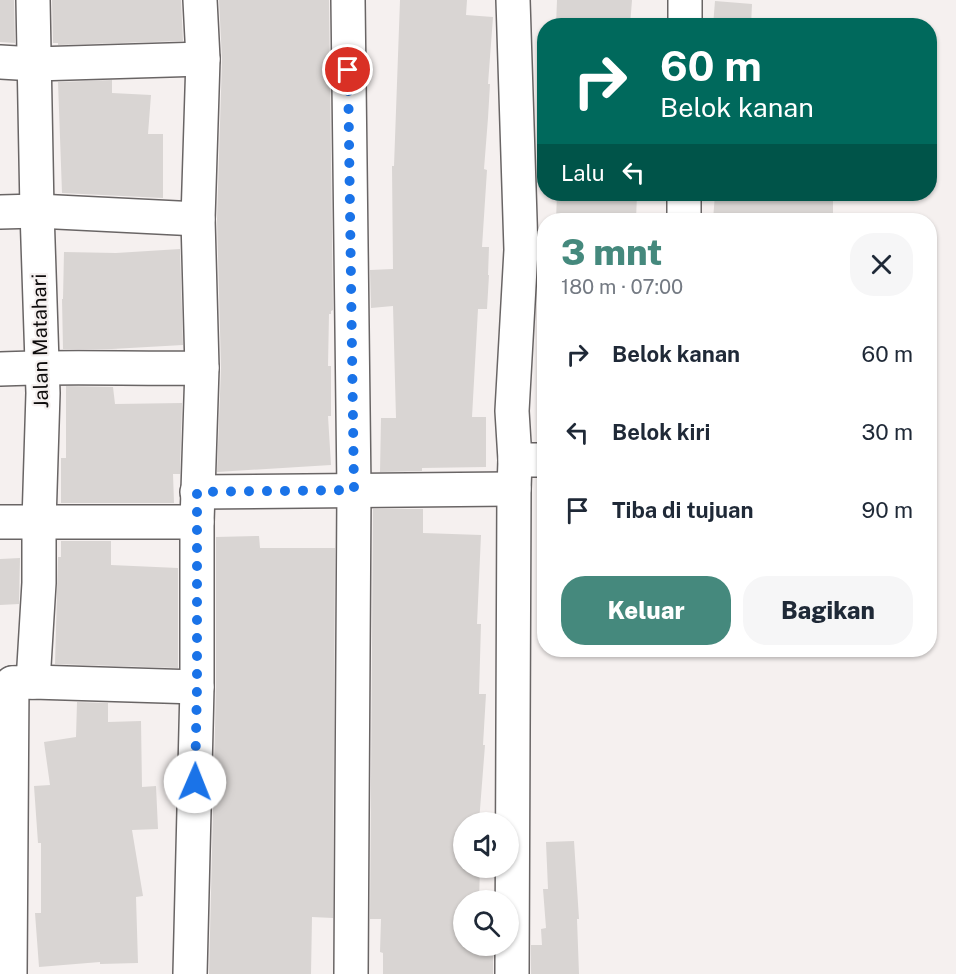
<!DOCTYPE html>
<html lang="id">
<meta charset="utf-8">
<style>
body{margin:0;font-family:"Public Sans",sans-serif;background:#f6f6f7;color:#1f2937;height:100vh;display:flex;flex-direction:column;font-size:22px;white-space:nowrap}
*{box-sizing:border-box;margin:0}
p{font-size:20px;color:#747a83}
.icon{flex:none;width:33px;height:33px;fill:none;stroke:currentColor;stroke-width:2;stroke-linecap:round;stroke-linejoin:round}
.map{position:relative;flex:1;overflow:hidden}
.side{position:absolute;left:537px;top:213px;width:400px;height:444px;display:flex;flex-direction:column;background:#fff;border-radius:24px;box-shadow:0 2px 4px #0004}
.side>*{flex:none}
.top-card{position:absolute;left:537px;top:18px;width:400px;height:183px;border-radius:24px;box-shadow:0 2px 4px #0004;background:#00695c;color:#fff;overflow:hidden}
.buttons{position:absolute;left:453px;top:812px;display:grid;gap:12px}
.buttons a{display:grid;place-items:center;width:66px;height:66px;border-radius:50%;background:#fff;box-shadow:0 2px 4px #0004;font-size:30px}
.pin{position:absolute;display:grid;place-items:center;width:51px;height:51px;color:#fff;margin:-26px;border:3px solid #fff;border-radius:50%;box-shadow:0 2px 6px #0007}
.me{position:absolute;width:66px;margin:-33px;rotate:1deg;stroke-linejoin:round;filter:drop-shadow(0 0 4px #0008)}
.turn{display:flex;align-items:center;gap:21px;height:126px;padding:0 24px;font-size:27px}
.turn .icon{width:78px;height:78px;stroke-width:2.5}
.turn b{display:block;font-size:42px;line-height:51px}
.then{display:flex;align-items:center;height:57px;padding:0 24px;background:#0003;gap:12px;font-size:22px}
.round{display:grid;place-items:center;flex:none;width:63px;height:63px;border-radius:24px;background:#f6f6f7}
.overview{display:flex;align-items:center;justify-content:space-between;height:102px;padding:0 24px}
h1{font-size:36px;font-weight:800;line-height:45px;color:#45897d}
.action{display:flex;gap:12px;margin-top:auto;padding:12px 24px}
.action a{flex:1;height:69px;border-radius:24px;background:#45897d;color:#fff;font-size:24px;font-weight:800;line-height:69px;text-align:center}
.action a+a{background:#f6f6f7;color:#1f2937}
ul{padding:0;list-style:none}
li{display:flex;align-items:center;gap:18px;height:78px;padding:0 24px}
li div{flex:1}
li b{display:block;font-size:22px}
li em{font-style:normal}
.map>svg:first-child{display:block}
.building{fill:#d9d5d3}
.lines{fill:none;stroke-linecap:round;stroke-linejoin:round}
.minor-casing{stroke:#696565;stroke-width:36}
.minor{stroke:#fff;stroke-width:33}
.route{stroke:#1a73e8;stroke-width:10;stroke-dasharray:0 18}
.labels{text-anchor:middle;dominant-baseline:central;stroke-width:4.5;stroke-linejoin:round;paint-order:stroke}
.street-label{font-size:20px;fill:#0e0c0c;stroke:#f5f0ef}
</style>
<div class="map">
<svg width="956" height="974" viewBox="0 0 956 974">
<rect width="100%" height="100%" fill="#f5f0ef"/>
<g class="building">
<path d="M 0,0 L 14,0 L 15,43 L 0,42 Z"/>
<path d="M 52,0 L 181,0 L 183,41 L 58,45 L 58,43 L 53,43 Z"/>
<path d="M 219,0 L 329,0 L 333,310 L 331,311 L 331,314 L 329,314 L 328,366 L 331,366 L 331,416 L 328,416 L 331,465 L 217,472 L 221,368 L 217,219 L 222,60 Z"/>
<path d="M 400,0 L 467,0 L 466,15 L 493,17 L 488,84 L 490,84 L 488,118 L 484,169 L 487,170 L 482,247 L 489,247 L 488,275 L 489,275 L 487,309 L 478,309 L 472,417 L 486,417 L 486,467 L 422,468 L 422,471 L 380,472 L 381,418 L 396,418 L 393,306 L 371,308 L 370,270 L 393,269 L 392,166 L 394,166 Z"/>
<path d="M 557,0 L 632,0 L 630,26 L 556,26 Z"/>
<path d="M 715,1 L 752,4 L 751,26 L 713,26 Z"/>
<path d="M 112,80 L 112,93 L 151,95 L 148,134 L 163,134 L 163,198 L 62,193 L 58,82 Z"/>
<path d="M 557,194 L 637,194 L 636,220 L 556,220 Z"/>
<path d="M 715,194 L 833,194 L 833,219 L 713,220 Z"/>
<path d="M 180,249 L 183,345 L 112,349 L 63,349 L 62,299 L 63,299 L 64,252 L 116,253 Z"/>
<path d="M 66,386 L 113,387 L 115,404 L 182,403 L 180,474 L 173,474 L 174,503 L 61,503 L 61,458 L 66,458 Z"/>
<path d="M 373,509 L 423,509 L 423,533 L 481,535 L 477,624 L 481,624 L 479,694 L 486,694 L 483,745 L 485,745 L 479,822 L 464,822 L 464,867 L 480,867 L 479,900 L 464,900 L 464,945 L 493,945 L 493,974 L 383,974 L 383,953 L 380,952 L 381,919 L 370,919 Z"/>
<path d="M 259,536 L 260,548 L 335,548 L 333,918 L 312,917 L 311,974 L 209,974 L 216,687 L 216,537 Z"/>
<path d="M 61,541 L 111,541 L 111,565 L 178,568 L 178,668 L 55,664 L 58,557 L 61,557 Z"/>
<path d="M 20,558 L 19,604 L 0,605 L 0,559 Z"/>
<path d="M 77,702 L 108,703 L 108,722 L 141,721 L 142,787 L 156,786 L 158,829 L 132,830 L 143,896 L 136,897 L 138,963 L 100,964 L 100,962 L 39,967 L 35,913 L 41,913 L 41,843 L 38,843 L 34,786 L 50,785 L 44,742 L 76,737 Z"/>
<path d="M 574,841 L 579,919 L 577,919 L 579,974 L 531,974 L 531,945 L 542,945 L 541,929 L 546,928 L 543,889 L 548,889 L 546,842 Z"/>
</g>
<g class="lines">
<defs>
<g id="minor">
<path d="M 33,0 L 37,211 L 43,393 L 39,522 L 39,583 L 33,682"/>
<path d="M 348,0 L 354,490 L 351,974"/>
<path d="M 685,26 L 685,0"/>
<path d="M 0,62 L 35,64 L 203,59"/>
<path d="M 0,212 L 37,211 L 198,219"/>
<path d="M 684,220 L 684,194"/>
<path d="M 0,369 C 67,366 135,369 202,368"/>
<path d="M 515,460 L 544,460"/>
<path d="M 197,492 L 514,489"/>
<path d="M 0,522 L 197,522"/>
<path d="M 13,683 L 33,682 L 197,687"/>
<path d="M 10,974 L 12,683"/>
<path d="M 190,974 L 197,687 L 197,522 L 202,368 L 198,219 L 203,59 L 200,0"/>
<path d="M 512,974 L 514,489 L 515,460 L 512,411 L 521,250 L 513,0"/>
</g>
</defs>
<use href="#minor" class="minor-casing"/>
<use href="#minor" class="minor"/>
</g>
<g class="lines">
<path class="route" d="M 195,782 L 197,687 L 197,492 L 354,490 L 348,70"/>
</g>
<g class="labels">
<g class="street-label">
<text transform="translate(40 341) rotate(-91)">Jalan Matahari</text>
</g>
</g>
</svg>
<div class="buttons">
<a><svg class="icon" aria-label="sound" viewBox="0 0 24 24"><path d="M4 9h4l5-4v14l-5-4H4zM17 9q2 3 0 6"/></svg></a>
<a><svg class="icon" aria-label="search" viewBox="0 0 24 24"><circle cx="10" cy="10" r="6"/><path d="M15 15l6 6"/></svg></a>
</div>
<div class="pin" style="left:348px;top:70px;background:#d93025"><svg class="icon" aria-label="arrive" viewBox="0 0 24 24"><path d="M6 21V4h12l-3 4 3 4H6"/></svg></div>
<svg class="me" style="left:195px;top:782px" viewBox="-20 -20 40 40"><circle r="19" fill="#fff"/><path d="M0-13L10 11 0 6-10 11z" fill="#1a73e8"/></svg>
<div class="top-card">
<div class="turn"><svg class="icon" aria-label="right" viewBox="0 0 24 24"><path d="M7 20v-9h11M14 6l5 5-5 5"/></svg><div><b>60 m</b>Belok kanan</div></div>
<div class="then">Lalu<svg class="icon" aria-label="left" viewBox="0 0 24 24"><path d="M17 20v-9H6M10 6l-5 5 5 5"/></svg></div>
</div>
<section class="side">
<div class="overview"><div><h1>3 mnt</h1><p>180 m · 07:00</p></div><a class="round"><svg class="icon" aria-label="close" viewBox="0 0 24 24"><path d="M6 6l12 12M18 6L6 18"/></svg></a></div>
<ul>
<li><svg class="icon" aria-label="right" viewBox="0 0 24 24"><path d="M7 20v-9h11M14 6l5 5-5 5"/></svg><div><b>Belok kanan</b></div><em>60 m</em></li>
<li><svg class="icon" aria-label="left" viewBox="0 0 24 24"><path d="M17 20v-9H6M10 6l-5 5 5 5"/></svg><div><b>Belok kiri</b></div><em>30 m</em></li>
<li><svg class="icon" aria-label="arrive" viewBox="0 0 24 24"><path d="M6 21V4h12l-3 4 3 4H6"/></svg><div><b>Tiba di tujuan</b></div><em>90 m</em></li>
</ul>
<div class="action"><a>Keluar</a><a>Bagikan</a></div>
</section>
</div>
